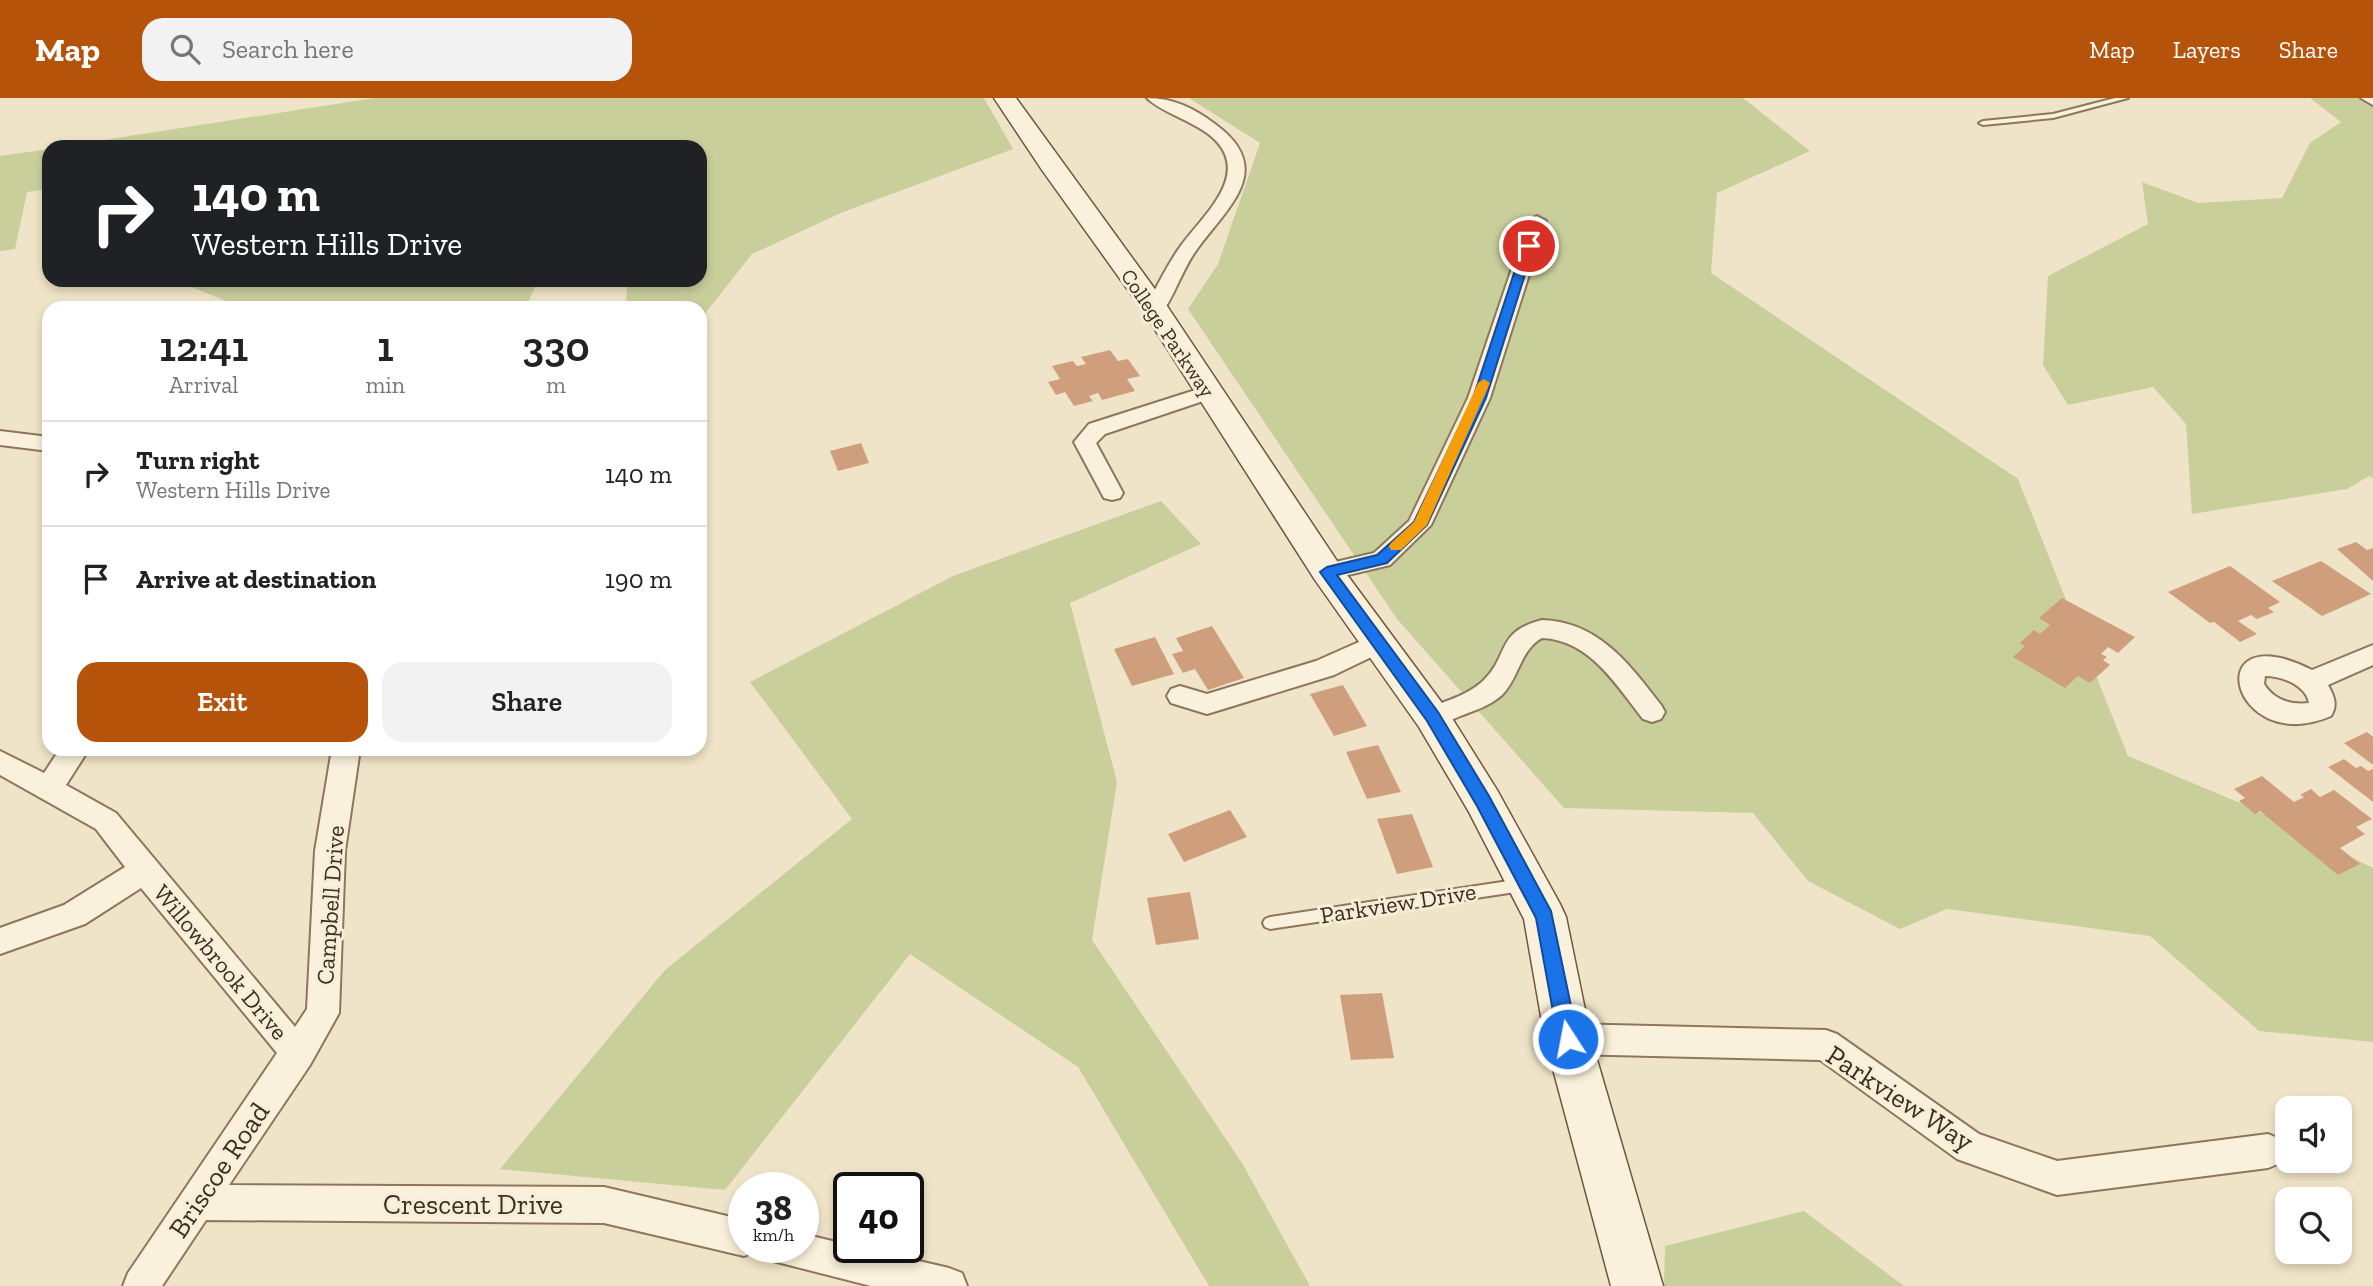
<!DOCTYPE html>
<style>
body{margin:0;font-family:"Zilla Slab",serif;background:#f2f2f2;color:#222;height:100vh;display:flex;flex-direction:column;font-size:26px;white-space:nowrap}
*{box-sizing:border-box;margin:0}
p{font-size:23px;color:#767676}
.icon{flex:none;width:38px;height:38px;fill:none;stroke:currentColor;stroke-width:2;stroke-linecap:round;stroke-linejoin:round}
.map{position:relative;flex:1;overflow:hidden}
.side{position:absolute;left:42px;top:203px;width:665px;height:455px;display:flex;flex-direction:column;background:#fff;border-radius:21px;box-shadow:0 4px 10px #0003}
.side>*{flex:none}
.guide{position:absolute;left:42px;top:42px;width:665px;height:147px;border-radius:21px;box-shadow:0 4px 10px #0003;background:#202124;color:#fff;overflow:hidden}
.fabs{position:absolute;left:2275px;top:998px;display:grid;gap:14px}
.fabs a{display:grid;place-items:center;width:77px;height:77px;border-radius:14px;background:#fff;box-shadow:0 4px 10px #0003;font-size:35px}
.speed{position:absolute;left:728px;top:1074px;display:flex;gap:14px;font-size:35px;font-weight:700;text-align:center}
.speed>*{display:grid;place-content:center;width:91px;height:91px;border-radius:50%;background:#fff;box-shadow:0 4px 10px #0003;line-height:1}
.speed small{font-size:18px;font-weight:400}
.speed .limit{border:4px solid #111;border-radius:10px;background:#fff;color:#111}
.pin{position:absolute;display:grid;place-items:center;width:60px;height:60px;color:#fff;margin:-30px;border:4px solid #fff;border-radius:50%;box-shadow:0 2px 7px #0007}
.me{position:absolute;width:77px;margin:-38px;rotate:349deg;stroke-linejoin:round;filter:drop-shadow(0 0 5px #0008)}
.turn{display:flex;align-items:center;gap:24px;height:147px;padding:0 35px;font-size:32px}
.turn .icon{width:91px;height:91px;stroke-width:2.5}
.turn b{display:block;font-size:49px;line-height:60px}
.eta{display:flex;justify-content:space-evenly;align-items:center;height:119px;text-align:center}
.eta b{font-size:42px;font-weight:600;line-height:49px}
.button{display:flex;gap:14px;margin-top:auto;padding:14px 35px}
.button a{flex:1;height:80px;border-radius:21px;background:#b45309;color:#fff;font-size:28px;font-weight:600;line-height:80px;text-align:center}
.button a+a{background:#f2f2f2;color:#222}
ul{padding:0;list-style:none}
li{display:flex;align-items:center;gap:21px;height:105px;padding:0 35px;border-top:2px solid #e0e0e0}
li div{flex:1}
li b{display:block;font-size:26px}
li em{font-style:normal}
header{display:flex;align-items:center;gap:42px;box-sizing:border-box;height:98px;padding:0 35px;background:#b45309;color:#fff}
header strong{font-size:33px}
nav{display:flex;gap:38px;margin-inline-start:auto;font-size:24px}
.search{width:490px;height:63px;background:#f2f2f2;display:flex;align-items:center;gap:18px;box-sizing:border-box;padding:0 24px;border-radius:21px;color:#767676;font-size:26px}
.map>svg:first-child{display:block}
.green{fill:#c9cf9b}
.building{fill:#cf9f7d}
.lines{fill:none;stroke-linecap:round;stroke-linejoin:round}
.lane-casing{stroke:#8d765c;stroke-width:4}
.street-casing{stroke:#8d765c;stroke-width:4}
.secondary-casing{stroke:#6f573f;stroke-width:3}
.lane{fill:#faf1dc;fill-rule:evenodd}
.street{fill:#faf1dc;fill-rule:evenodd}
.secondary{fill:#faf1dc;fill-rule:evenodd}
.route{fill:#1a73e8;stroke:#114b97;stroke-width:2}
.slow{fill:#f59e0b}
.labels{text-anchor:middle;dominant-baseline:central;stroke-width:6;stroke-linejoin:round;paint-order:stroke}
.far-street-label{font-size:21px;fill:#3d2e20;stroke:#f7eed8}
.street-label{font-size:24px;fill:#3d2e20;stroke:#f7eed8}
.near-street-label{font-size:28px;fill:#3d2e20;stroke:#f7eed8}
</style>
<header>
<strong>Map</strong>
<div class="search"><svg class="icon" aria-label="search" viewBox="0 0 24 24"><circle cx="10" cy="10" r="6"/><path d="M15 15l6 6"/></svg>Search here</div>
<nav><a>Map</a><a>Layers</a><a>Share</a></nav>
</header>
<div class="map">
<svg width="2373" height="1188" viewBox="0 0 2373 1188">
<rect width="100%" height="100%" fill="#f0e4c8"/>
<g class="green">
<path d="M 374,0 L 984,0 L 1013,51 L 843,114 L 752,156 L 700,222 L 700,210 L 626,210 L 627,182 L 700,182 L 700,49 L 59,49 Z"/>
<path d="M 1189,0 L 1743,0 L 1810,53 L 1717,95 L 1711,175 L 2018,381 L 2128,658 L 2245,707 L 2373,770 L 2373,944 L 2259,933 L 2150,838 L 1947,811 L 1900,831 L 1808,783 L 1753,715 L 1564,710 L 1397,521 L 1188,211 L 1218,166 L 1260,45 Z"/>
<path d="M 2310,0 L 2373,0 L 2373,380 L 2369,378 L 2347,391 L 2192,416 L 2186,326 L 2153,289 L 2068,307 L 2043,267 L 2048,178 L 2148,126 L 2142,84 L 2198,105 L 2282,100 L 2310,45 L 2341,24 Z"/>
<path d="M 49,51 L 49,91 L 27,94 L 15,151 L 0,153 L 0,58 Z"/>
<path d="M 175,182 L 538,182 L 526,209 L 252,210 L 238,208 Z"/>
<path d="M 1161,403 L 1201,446 L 1070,505 L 1117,684 L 1092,842 L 1242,1065 L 1310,1188 L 1209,1188 L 1078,969 L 910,856 L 725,1092 L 500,1071 L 665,872 L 852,721 L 750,584 L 953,478 Z"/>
<path d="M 1804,1113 L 1904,1188 L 1664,1188 L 1665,1148 Z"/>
</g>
<g class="building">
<path d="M 1110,252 L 1118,263 L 1128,261 L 1140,278 L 1127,281 L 1135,293 L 1102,302 L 1098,295 L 1089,298 L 1093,303 L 1074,308 L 1065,294 L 1056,297 L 1048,284 L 1060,281 L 1052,268 L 1073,263 L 1077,268 L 1086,266 L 1081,259 Z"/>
<path d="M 861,345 L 869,365 L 838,373 L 830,353 Z"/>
<path d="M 2356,444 L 2367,452 L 2373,450 L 2373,483 L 2337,451 Z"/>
<path d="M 2321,463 L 2371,496 L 2322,518 L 2272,483 Z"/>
<path d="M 2230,468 L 2280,504 L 2268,510 L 2274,514 L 2257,521 L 2251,517 L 2238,523 L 2257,536 L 2240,544 L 2214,524 L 2210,525 L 2168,494 Z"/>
<path d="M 2062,500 L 2135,539 L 2118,555 L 2108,549 L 2101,556 L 2107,559 L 2103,562 L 2110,567 L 2090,585 L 2078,578 L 2065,590 L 2013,559 L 2025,548 L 2020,545 L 2034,532 L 2040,536 L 2050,527 L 2039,520 Z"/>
<path d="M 1212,528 L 1244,580 L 1208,592 L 1195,571 L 1183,575 L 1172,556 L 1183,553 L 1176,540 Z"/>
<path d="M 1155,539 L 1174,576 L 1132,588 L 1114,551 Z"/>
<path d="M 1343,587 L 1367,628 L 1334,638 L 1310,596 Z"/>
<path d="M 2367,634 L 2373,639 L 2373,667 L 2344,645 Z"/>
<path d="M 1378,647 L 1401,694 L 1367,701 L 1346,654 Z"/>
<path d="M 2344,661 L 2356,670 L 2361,668 L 2368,673 L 2373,671 L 2373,704 L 2328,669 Z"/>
<path d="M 2262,678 L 2294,704 L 2304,699 L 2300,697 L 2311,691 L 2320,699 L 2334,692 L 2372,721 L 2356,729 L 2365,736 L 2340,750 L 2360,766 L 2338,777 L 2260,713 L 2255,716 L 2239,703 L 2245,700 L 2234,691 Z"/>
<path d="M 1230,712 L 1247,739 L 1184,764 L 1168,736 Z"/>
<path d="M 1412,716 L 1433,769 L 1397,776 L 1377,721 Z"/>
<path d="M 1190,794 L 1199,841 L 1156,847 L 1147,800 Z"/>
<path d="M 1382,895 L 1394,960 L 1351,962 L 1340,897 Z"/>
</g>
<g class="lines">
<defs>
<g id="lane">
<path d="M 2115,0 L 2128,0 L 2053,20 L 1983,27 L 1979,25 L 1983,23 L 2053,16 Z"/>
<path d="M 1522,781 L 1527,783 L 1529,787 L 1527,791 L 1522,793 L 1270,831 L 1265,829 L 1263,825 L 1265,821 L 1270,819 Z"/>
</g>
<g id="street">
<path d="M 1147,0 C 1173,0 1194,10 1215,26 C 1278,72 1226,110 1195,154 C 1182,173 1175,196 1162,215 L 1155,217 L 1145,211 C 1156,190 1166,169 1180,149 C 1202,118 1254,76 1212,39 C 1194,23 1160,14 1147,0 Z"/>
<path d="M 2361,0 L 2373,0 L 2373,7 Z"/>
<path d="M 1537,118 L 1546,123 L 1490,300 L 1431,427 L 1390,467 L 1327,482 L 1318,480 L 1315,474 L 1318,468 L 1374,455 L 1409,423 L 1468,300 L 1528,123 Z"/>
<path d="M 1208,288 L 1215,289 L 1219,294 L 1215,299 L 1105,336 L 1096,345 L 1123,395 L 1120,400 L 1112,402 L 1104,400 L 1074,344 L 1089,326 Z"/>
<path d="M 0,333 L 49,339 L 49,353 L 0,347 Z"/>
<path d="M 1542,522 C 1599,524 1629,566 1661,607 L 1665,614 L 1661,621 L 1652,624 L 1643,621 C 1616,587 1590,542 1542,540 C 1520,552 1519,580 1502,597 C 1490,608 1473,613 1458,619 C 1446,624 1436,631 1423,626 L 1419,619 L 1423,612 C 1442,604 1467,598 1483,583 C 1510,557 1495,534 1542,522 Z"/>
<path d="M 1377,536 L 1386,538 L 1390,545 L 1386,552 L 1334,577 L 1207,616 L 1171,605 L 1167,598 L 1171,591 L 1180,588 L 1207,596 L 1316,563 Z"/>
<path d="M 2373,547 L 2373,567 L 2328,587 C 2334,598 2338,607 2331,618 C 2230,661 2197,514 2312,572 ZM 2265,578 C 2282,578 2306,587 2309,605 C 2290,607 2274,602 2264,586 Z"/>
<path d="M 60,651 L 89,651 L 66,687 L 116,715 L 295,929 L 307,911 L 315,753 L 332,651 L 360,651 L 345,753 L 339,915 L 310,967 L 229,1087 L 604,1089 L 744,1122 L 744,1150 L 758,1150 L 757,1153 L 744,1158 L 604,1125 L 206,1122 L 162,1188 L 123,1188 L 128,1175 L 277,955 L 141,790 L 85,826 L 0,856 L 0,830 L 64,807 L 125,769 L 96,731 L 0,677 L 0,653 L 44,675 Z"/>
<path d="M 1568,926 L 1826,932 L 1837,936 L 1979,1036 L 2057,1063 L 2268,1036 L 2280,1041 L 2285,1053 L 2280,1065 L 2268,1070 L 2057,1097 L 1957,1061 L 1820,962 L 1568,956 L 1557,952 L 1552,941 L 1557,930 Z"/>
<path d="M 803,1136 L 849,1147 L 849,1150 L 863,1150 L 949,1170 L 962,1175 L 967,1188 L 871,1188 L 773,1163 L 768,1150 L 803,1150 Z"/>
</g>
<path id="secondary" d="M 994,0 L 1016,0 L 1165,205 L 1339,466 L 1445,609 L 1497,692 L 1560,806 L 1566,819 L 1591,941 L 1663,1188 L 1611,1188 L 1545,941 L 1524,821 L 1469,714 L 1419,629 L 1315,482 L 1143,213 L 1042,72 Z"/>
</defs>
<use href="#lane" class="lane-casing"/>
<use href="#street" class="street-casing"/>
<use href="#secondary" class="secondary-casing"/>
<use href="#lane" class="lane"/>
<use href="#street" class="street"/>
<use href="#secondary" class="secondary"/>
</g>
<path class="route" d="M 1529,145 L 1534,148 L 1486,300 L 1427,427 L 1387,465 L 1337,477 L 1438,614 L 1489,698 L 1551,813 L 1578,941 L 1575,948 L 1568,950 L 1561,948 L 1558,941 L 1536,820 L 1477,708 L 1427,623 L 1320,474 L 1327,469 L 1377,457 L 1414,424 L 1473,300 L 1523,148 Z"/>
<path class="slow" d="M 1484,281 L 1490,285 L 1427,427 L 1401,452 L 1391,452 L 1389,448 L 1391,445 L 1414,424 L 1478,285 Z"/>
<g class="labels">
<g class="far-street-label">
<text transform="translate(1168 235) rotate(56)">College Parkway</text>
</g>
<g class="street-label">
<text transform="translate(1398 805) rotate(-9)">Parkview Drive</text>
<text transform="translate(330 807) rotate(-86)">Campbell Drive</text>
<text transform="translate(221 864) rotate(50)">Willowbrook Drive</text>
</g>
<g class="near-street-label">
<text transform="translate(1900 1000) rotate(33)">Parkview Way</text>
<text transform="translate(219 1072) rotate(-56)">Briscoe Road</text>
<text x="473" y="1106">Crescent Drive</text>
</g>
</g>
</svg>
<div class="fabs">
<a><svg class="icon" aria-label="sound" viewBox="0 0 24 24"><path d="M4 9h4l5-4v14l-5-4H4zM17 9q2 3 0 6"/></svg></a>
<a><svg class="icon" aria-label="search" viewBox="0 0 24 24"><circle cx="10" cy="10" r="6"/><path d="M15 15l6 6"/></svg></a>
</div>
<div class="speed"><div>38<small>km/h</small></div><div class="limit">40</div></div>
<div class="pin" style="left:1529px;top:148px;background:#d93025"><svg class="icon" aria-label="arrive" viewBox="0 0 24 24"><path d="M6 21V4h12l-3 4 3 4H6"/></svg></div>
<svg class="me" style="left:1568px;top:941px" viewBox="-20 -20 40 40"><circle r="17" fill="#1a73e8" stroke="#fff" stroke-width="3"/><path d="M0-11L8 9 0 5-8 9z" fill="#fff"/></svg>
<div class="guide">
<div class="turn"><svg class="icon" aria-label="right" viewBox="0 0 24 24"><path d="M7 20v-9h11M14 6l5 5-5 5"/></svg><div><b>140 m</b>Western Hills Drive</div></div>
</div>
<section class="side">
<div class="eta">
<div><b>12:41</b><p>Arrival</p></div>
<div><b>1</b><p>min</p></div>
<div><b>330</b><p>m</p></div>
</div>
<ul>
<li><svg class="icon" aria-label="right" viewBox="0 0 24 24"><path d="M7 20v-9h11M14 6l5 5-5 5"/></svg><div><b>Turn right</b><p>Western Hills Drive</p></div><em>140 m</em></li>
<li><svg class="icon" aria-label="arrive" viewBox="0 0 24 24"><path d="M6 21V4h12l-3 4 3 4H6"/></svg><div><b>Arrive at destination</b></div><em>190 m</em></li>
</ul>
<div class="button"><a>Exit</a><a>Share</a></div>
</section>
</div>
